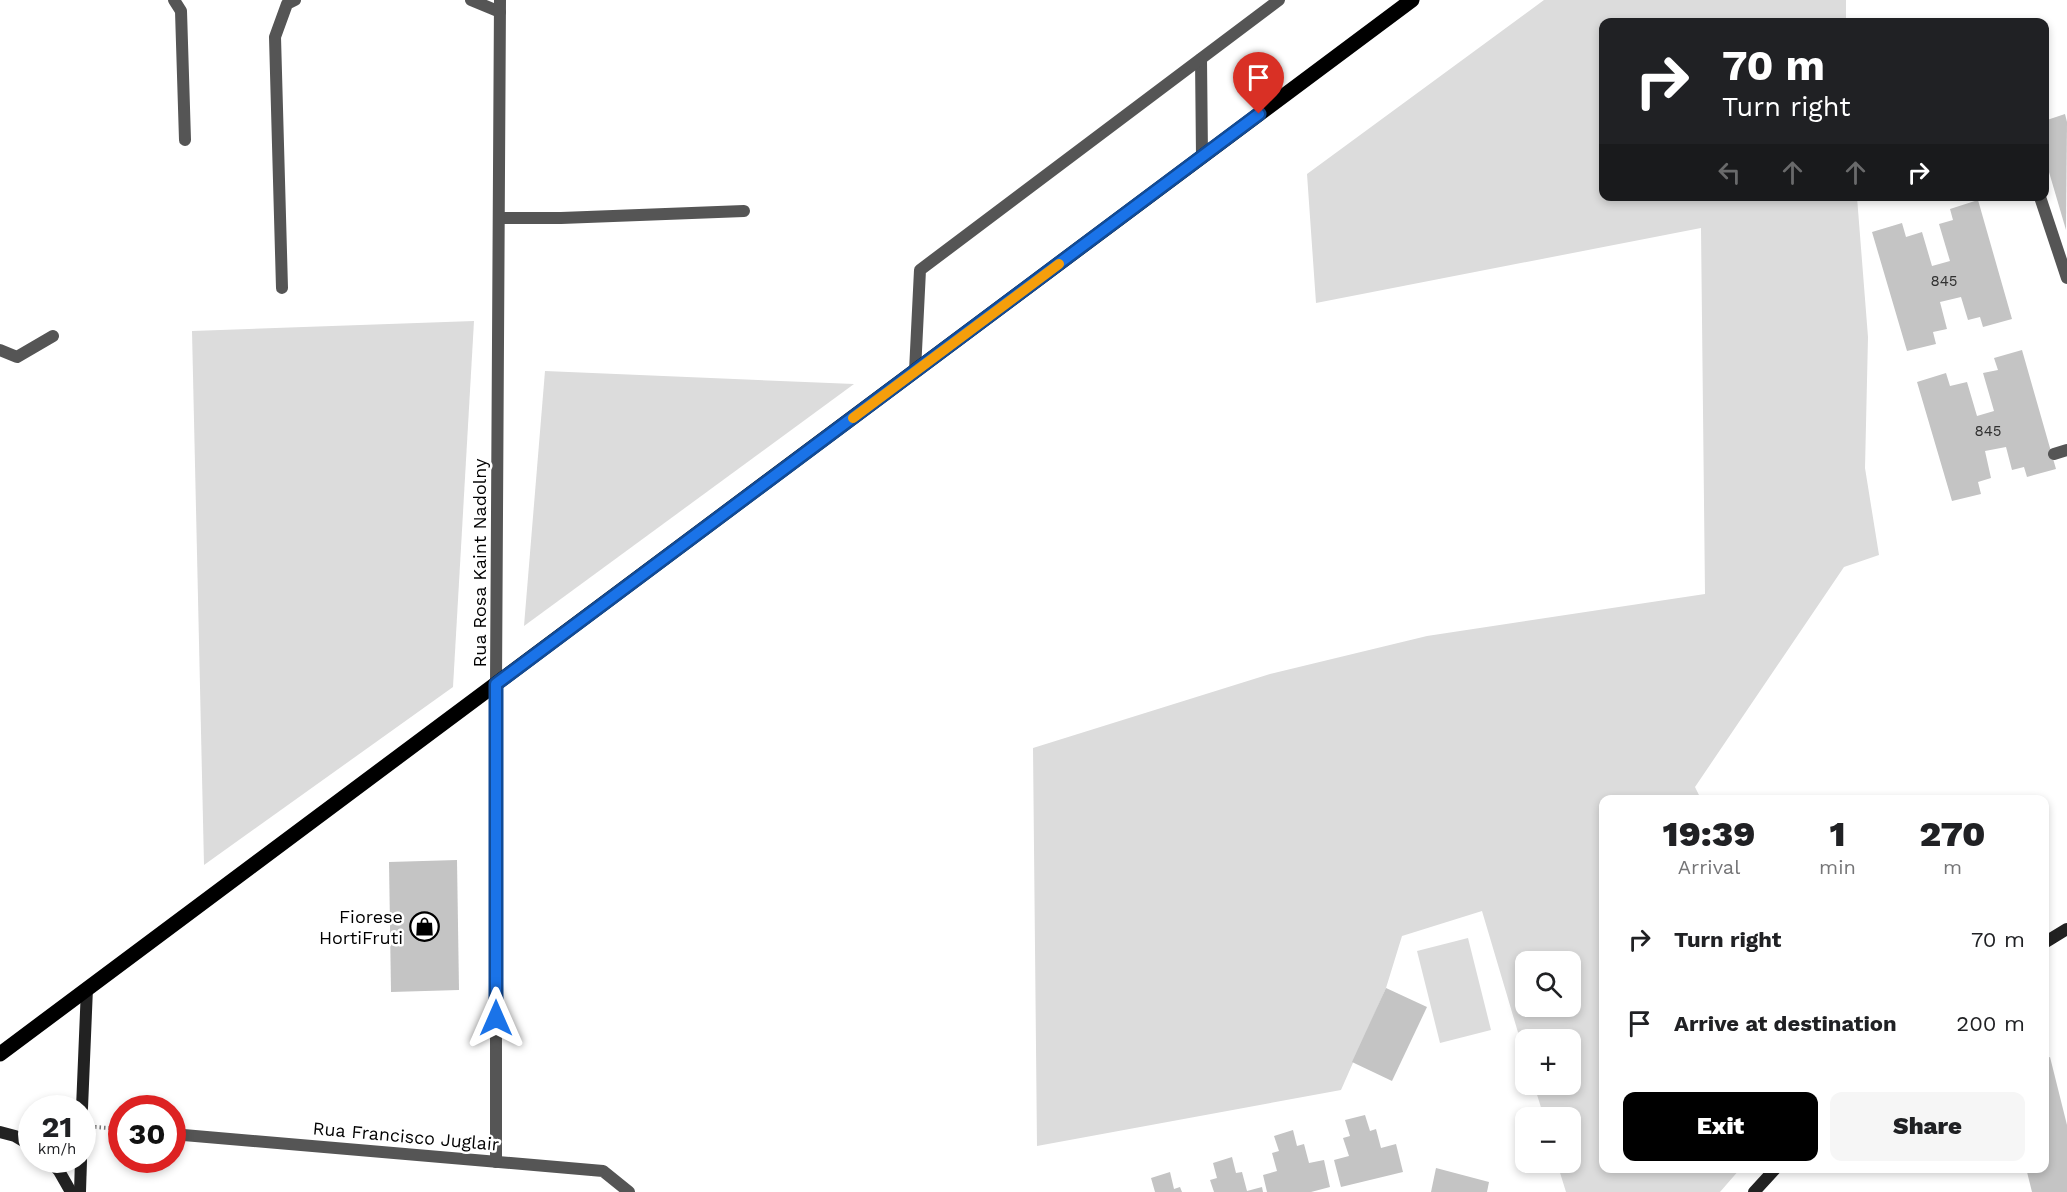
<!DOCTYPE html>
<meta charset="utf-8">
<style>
body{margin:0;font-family:"Work Sans",sans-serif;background:#f6f6f6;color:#202124;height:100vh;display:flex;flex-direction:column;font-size:22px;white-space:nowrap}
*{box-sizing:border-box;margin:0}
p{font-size:20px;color:#757577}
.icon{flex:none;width:33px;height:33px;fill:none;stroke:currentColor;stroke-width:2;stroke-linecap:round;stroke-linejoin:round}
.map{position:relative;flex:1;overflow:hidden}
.details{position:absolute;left:1599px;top:795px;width:450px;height:378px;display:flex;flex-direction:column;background:#fff;border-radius:12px;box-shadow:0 3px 9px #0003}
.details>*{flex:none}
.hud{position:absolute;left:1599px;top:18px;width:450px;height:183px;border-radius:12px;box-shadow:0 3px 9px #0003;background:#202124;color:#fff;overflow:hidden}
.buttons{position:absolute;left:1515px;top:951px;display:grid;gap:12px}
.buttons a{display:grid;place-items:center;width:66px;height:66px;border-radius:12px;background:#fff;box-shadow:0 3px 9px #0003;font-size:30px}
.speed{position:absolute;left:18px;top:1095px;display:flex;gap:12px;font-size:30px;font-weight:700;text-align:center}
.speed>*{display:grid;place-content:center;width:78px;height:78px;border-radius:50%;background:#fff;box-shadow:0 3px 9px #0003;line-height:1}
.speed small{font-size:15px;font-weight:400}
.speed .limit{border:9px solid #d22;background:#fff;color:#111}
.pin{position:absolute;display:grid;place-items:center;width:51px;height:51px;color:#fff;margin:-62px -26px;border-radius:50% 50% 50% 0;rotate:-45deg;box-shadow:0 0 6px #0007}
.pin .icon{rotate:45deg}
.me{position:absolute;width:66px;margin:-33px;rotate:0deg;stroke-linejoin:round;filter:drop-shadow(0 0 4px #0008)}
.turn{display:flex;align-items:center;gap:21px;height:126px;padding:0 24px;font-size:27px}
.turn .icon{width:78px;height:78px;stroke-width:2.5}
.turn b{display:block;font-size:42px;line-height:51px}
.lanes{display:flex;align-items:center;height:57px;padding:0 24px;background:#0003;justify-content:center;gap:30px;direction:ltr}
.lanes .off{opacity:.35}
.eta{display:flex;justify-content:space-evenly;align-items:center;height:102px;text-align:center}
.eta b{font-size:36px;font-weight:800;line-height:42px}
.primary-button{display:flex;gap:12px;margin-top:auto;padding:12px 24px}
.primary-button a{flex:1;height:69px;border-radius:12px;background:#000;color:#fff;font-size:24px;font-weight:800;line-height:69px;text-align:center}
.primary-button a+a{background:#f6f6f6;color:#202124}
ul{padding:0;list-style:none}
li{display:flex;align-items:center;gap:18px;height:84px;padding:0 24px}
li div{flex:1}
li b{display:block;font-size:22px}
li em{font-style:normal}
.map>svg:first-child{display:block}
.green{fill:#dcdcdc;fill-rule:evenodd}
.building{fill:#c4c4c4}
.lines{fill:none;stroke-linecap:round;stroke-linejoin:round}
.path{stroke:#777;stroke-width:4;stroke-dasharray:1.5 3;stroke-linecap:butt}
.lane{stroke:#555;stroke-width:12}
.street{stroke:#555;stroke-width:12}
.secondary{stroke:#222;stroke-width:12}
.primary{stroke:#000;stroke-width:15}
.route-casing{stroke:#114b97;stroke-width:15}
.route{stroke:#1a73e8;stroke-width:10}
.slow{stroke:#f59e0b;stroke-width:10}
.labels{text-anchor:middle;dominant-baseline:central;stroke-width:5;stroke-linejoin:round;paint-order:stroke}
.number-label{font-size:15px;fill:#313131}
.street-label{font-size:18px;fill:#000;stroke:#fff}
.poi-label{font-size:18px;fill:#000;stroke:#fff;text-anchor:end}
</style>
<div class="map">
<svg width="2067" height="1192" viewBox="0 0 2067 1192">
<rect width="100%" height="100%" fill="#fff"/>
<g class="green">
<path d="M 1544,0 L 1846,0 L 1846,22 L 1604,22 L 1604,196 L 1857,197 L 1868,337 L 1865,468 L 1879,555 L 1844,567 L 1695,787 L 1701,799 L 1604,800 L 1604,1168 L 1740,1169 L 1720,1192 L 1566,1192 L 1557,1163 L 1570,1162 L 1570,1118 L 1544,1117 L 1534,1085 L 1570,1084 L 1570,1040 L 1526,1040 L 1525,1056 L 1482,911 L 1402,936 L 1386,988 L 1341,1090 L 1037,1146 L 1033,748 L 1270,674 L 1427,636 L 1705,594 L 1701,228 L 1316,303 L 1307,174 ZM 1526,962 L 1570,962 L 1570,1006 L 1526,1006 Z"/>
<path d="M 474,321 L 453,687 L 204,865 L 192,331 Z"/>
<path d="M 545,371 L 854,384 L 524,626 Z"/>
<path d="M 1468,938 L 1491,1030 L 1440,1043 L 1417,951 Z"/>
</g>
<g class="building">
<path d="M 2065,114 L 2067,122 L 2066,230 L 2044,155 L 2044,121 Z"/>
<path d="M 1978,200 L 2012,319 L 1983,327 L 1980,317 L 1968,320 L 1961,297 L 1940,302 L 1947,329 L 1933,332 L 1936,344 L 1907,351 L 1872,232 L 1902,223 L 1906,237 L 1922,232 L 1932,266 L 1950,261 L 1939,224 L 1953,220 L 1950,209 Z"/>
<path d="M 2022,350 L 2056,469 L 2027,477 L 2024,467 L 2012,470 L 2006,447 L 1985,451 L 1991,478 L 1978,482 L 1981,494 L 1952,501 L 1917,382 L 1946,373 L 1950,386 L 1967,382 L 1977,416 L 1994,411 L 1983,373 L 1998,370 L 1994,358 Z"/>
<path d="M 457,860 L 459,990 L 391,992 L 389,862 Z"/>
<path d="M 1386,988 L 1427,1007 L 1392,1081 L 1352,1062 Z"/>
<path d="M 2050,1057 L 2067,1125 L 2067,1192 L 2032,1192 L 2026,1168 L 2044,1168 L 2044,1059 Z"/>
<path d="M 1365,1115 L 1370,1131 L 1376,1129 L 1381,1148 L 1396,1144 L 1403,1172 L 1341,1187 L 1334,1160 L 1349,1156 L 1343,1138 L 1350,1136 L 1345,1120 Z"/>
<path d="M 1293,1130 L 1297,1146 L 1304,1144 L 1309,1163 L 1324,1160 L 1330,1187 L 1311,1192 L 1267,1192 L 1263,1175 L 1277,1171 L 1272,1153 L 1279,1151 L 1274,1136 Z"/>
<path d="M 1232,1157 L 1236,1173 L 1242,1172 L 1247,1191 L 1262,1187 L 1263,1192 L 1214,1192 L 1210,1180 L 1217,1178 L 1213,1163 Z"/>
<path d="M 1436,1168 L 1489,1182 L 1487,1192 L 1431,1192 Z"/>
<path d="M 1170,1172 L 1174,1189 L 1180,1187 L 1182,1192 L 1155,1192 L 1151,1178 Z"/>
</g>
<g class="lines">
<path class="path" d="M 95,1127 L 122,1129"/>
<g class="lane">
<path d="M 174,0 L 181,11 L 185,140"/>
<path d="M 471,0 L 500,12"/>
<path d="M 2040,197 L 2067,278"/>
<path d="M 499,218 L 561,218 L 744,211"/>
<path d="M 282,288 L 275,37 L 287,4 L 295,0"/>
<path d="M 0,350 L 17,357 L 53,336"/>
<path d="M 2054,454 L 2067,450"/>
</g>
<g class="street">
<path d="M 1201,59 L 1202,156"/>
<path d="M 915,371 L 920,270 L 1279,0"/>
<path d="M 172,1134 L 603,1171 L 629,1192"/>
<path d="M 496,1162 L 496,684 L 500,0"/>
</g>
<g class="secondary">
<path d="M 2044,943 L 2067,929"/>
<path d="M 82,1108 L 87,988"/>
<path d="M 0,1132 L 15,1136 L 32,1146"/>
<path d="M 49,1160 L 59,1171 L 71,1192"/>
<path d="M 80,1192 L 81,1160"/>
<path d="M 1754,1192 L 1776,1168"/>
</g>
<path class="primary" d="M 0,1054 L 1412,0"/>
</g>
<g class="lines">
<defs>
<path id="route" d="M 496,1018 L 496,684 L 1259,114"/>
</defs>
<use href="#route" class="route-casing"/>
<use href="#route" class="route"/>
<path class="slow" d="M 853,418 L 1059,264"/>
</g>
<defs>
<symbol id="shop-ring" viewBox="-11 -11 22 22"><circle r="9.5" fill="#fff" stroke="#000" stroke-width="1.5"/><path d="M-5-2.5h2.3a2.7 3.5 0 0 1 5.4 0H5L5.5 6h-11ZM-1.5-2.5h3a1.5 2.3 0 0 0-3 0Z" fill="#000"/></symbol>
</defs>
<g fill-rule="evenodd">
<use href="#shop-ring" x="408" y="910" width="33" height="33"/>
</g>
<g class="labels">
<g class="number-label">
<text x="1944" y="281">845</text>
<text x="1988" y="431">845</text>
</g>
<g class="street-label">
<text transform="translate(479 563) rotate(-90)">Rua Rosa Kaint Nadolny</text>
<text transform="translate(406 1136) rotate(5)">Rua Francisco Juglair</text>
</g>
<g class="poi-label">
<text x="403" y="916">Fiorese<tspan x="403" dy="21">HortiFruti</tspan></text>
</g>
</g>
</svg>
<div class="buttons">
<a><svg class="icon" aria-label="search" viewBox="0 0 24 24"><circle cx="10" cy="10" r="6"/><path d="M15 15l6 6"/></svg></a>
<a>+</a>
<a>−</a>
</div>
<div class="speed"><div>21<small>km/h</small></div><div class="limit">30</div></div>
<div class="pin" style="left:1259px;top:114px;background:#d93025"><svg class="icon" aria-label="arrive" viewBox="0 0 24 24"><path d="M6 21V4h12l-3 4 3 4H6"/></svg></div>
<svg class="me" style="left:496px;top:1018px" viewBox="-20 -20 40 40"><path d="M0-17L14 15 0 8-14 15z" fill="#1a73e8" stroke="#fff" stroke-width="4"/></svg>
<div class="hud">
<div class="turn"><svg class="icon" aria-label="right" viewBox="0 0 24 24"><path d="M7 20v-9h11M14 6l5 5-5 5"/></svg><div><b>70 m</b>Turn right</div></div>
<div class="lanes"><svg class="icon off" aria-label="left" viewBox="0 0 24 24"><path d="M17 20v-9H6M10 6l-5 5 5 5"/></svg><svg class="icon off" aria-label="ahead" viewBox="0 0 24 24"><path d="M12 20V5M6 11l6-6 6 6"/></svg><svg class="icon off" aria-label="ahead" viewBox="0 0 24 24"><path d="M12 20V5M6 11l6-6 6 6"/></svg><svg class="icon" aria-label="right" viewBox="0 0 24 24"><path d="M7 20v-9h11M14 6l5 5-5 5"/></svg></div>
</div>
<section class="details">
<div class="eta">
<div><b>19:39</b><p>Arrival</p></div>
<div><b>1</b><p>min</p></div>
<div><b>270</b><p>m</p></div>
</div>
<ul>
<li><svg class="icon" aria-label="right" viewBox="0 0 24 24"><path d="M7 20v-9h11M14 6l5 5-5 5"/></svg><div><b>Turn right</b></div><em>70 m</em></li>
<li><svg class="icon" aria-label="arrive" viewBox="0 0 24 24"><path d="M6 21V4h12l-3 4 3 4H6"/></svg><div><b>Arrive at destination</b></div><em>200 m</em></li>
</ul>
<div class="primary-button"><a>Exit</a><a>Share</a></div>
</section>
</div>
